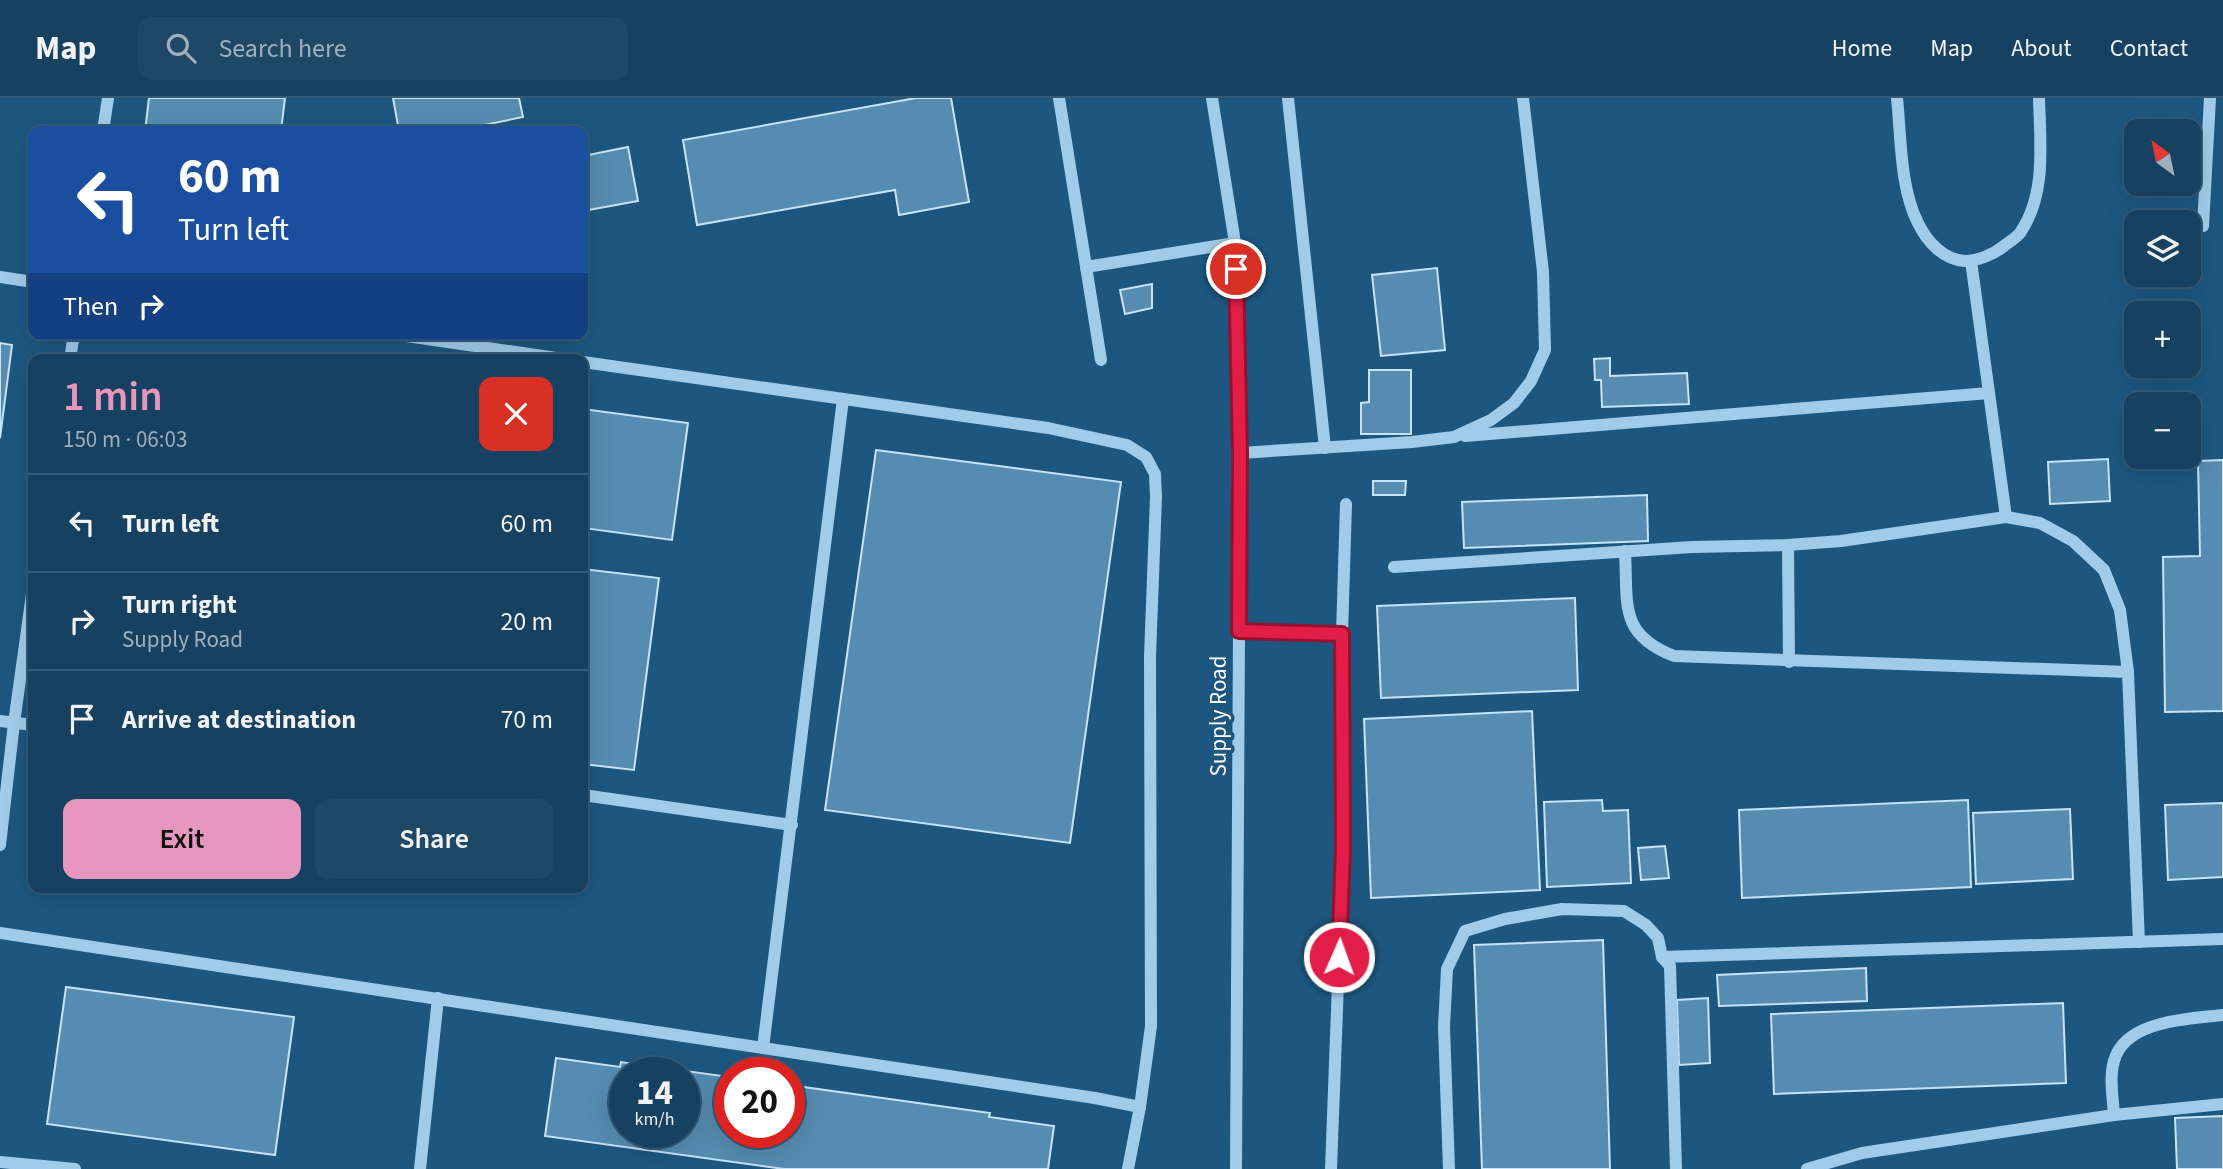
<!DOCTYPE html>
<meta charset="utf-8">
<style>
body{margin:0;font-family:"Source Sans 3",sans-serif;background:#1f4866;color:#f1f3f6;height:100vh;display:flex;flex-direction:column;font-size:26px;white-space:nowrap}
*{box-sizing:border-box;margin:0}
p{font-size:23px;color:#9eafbd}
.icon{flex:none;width:38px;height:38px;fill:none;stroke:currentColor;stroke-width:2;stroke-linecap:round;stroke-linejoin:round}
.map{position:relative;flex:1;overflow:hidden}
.drawer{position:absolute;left:28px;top:256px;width:560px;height:539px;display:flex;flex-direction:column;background:#164160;border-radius:14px;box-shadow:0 7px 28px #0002,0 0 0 2px #355a75}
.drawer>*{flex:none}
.hud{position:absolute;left:28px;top:28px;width:560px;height:214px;border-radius:14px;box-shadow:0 7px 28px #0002,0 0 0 2px #355a75;background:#1a4fa0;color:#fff;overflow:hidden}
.needle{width:46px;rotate:327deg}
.controls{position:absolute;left:2124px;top:21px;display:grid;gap:14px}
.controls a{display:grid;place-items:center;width:77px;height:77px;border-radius:14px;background:#164160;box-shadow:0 7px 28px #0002,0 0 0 2px #355a75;font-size:35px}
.speed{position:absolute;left:609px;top:959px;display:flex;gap:14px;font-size:35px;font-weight:700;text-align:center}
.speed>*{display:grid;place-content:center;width:91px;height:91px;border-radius:50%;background:#164160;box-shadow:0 7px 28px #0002,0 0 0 2px #355a75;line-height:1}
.speed small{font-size:18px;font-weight:400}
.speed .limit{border:10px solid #d22;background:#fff;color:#111}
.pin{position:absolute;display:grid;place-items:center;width:60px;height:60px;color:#fff;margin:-30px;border:4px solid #fff;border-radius:50%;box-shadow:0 2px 7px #0007}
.me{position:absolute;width:77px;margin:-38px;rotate:2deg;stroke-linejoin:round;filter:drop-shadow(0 0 5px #0008)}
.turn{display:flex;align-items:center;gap:24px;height:147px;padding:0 35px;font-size:32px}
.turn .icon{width:91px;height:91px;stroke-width:2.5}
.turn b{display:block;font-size:49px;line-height:60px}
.then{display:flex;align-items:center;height:66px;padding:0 35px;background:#0003;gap:14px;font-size:26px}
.round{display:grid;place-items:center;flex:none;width:74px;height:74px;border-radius:14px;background:#1f4866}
.head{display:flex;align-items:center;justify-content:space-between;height:119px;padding:0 35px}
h1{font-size:42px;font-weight:600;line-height:52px;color:#e797bd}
.primary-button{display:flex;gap:14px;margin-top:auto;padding:14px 35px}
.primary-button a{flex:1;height:80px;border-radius:14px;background:#e797bd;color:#111;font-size:28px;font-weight:600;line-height:80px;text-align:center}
.primary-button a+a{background:#1f4866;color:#f1f3f6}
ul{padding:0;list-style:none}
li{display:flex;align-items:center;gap:21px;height:98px;padding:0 35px;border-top:2px solid #355a75}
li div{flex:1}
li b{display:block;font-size:26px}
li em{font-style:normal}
header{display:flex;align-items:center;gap:42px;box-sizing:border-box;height:98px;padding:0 35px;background:#164160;border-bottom:2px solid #355a75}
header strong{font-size:33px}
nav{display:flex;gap:38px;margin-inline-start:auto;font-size:24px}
.search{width:490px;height:63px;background:#1f4866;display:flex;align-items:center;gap:18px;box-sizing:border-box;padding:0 24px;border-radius:14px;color:#9eafbd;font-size:26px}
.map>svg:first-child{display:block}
.building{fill:#568cb1;stroke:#c6e3f7;stroke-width:2;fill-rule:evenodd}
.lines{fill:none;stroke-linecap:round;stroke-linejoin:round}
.minor{stroke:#a1cce9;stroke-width:12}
.route-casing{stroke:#92132f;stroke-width:18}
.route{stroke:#e11d48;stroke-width:12}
.labels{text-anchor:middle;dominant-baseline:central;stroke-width:7;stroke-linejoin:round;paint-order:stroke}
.street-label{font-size:23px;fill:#fff;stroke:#1d5780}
</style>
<header>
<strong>Map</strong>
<div class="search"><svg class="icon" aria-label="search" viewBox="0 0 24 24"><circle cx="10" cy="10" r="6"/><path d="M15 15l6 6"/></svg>Search here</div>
<nav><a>Home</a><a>Map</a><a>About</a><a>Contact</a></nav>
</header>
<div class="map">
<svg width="2223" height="1071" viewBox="0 0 2223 1071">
<rect width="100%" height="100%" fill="#1d5780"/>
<g class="building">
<path d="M 149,0 L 285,0 L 281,33 L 145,33 Z"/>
<path d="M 393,0 L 519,0 L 523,19 L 455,33 L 399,33 Z"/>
<path d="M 916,0 L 951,0 L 969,104 L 899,117 L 895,92 L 697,127 L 683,42 Z"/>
<path d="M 628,49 L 638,103 L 583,113 L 583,58 Z"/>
<path d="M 1437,170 L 1445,252 L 1381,258 L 1372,177 Z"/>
<path d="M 1152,186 L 1152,210 L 1125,216 L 1120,192 Z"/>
<path d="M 0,245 L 12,247 L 0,340 Z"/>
<path d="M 1610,260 L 1610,278 L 1687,275 L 1689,306 L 1602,309 L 1601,282 L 1595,282 L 1594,261 Z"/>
<path d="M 1369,272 L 1411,272 L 1411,336 L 1361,336 L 1361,305 L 1369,304 Z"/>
<path d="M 583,311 L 688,325 L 672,442 L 583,430 Z"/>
<path d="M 876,352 L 1121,384 L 1070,745 L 825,712 Z"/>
<path d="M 2108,361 L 2110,403 L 2050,406 L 2048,364 Z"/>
<path d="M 2223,362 L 2223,613 L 2165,614 L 2163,459 L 2200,458 L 2198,363 Z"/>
<path d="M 1373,383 L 1406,383 L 1405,397 L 1373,397 Z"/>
<path d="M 1647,397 L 1648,443 L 1464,450 L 1462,404 Z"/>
<path d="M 583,471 L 659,480 L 634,672 L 583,666 Z"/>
<path d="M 1575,500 L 1578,592 L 1381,600 L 1377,508 Z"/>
<path d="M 1532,613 L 1540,792 L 1371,800 L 1364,621 Z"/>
<path d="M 1602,702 L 1603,713 L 1628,712 L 1631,785 L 1547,789 L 1544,704 Z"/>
<path d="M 1968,702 L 1971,789 L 1742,800 L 1739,712 Z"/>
<path d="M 2223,705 L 2223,779 L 2168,782 L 2165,707 Z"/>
<path d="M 2070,711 L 2073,781 L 1976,786 L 1973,715 Z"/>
<path d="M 1665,748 L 1669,780 L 1641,782 L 1638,750 Z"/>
<path d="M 1603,842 L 1610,1071 L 1482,1071 L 1474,847 Z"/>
<path d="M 1866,870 L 1867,903 L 1719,908 L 1717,877 Z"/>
<path d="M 66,889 L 294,919 L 275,1057 L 47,1026 Z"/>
<path d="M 1708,900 L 1710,965 L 1679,967 L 1677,902 Z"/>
<path d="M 2063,905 L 2066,985 L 1774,996 L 1771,916 Z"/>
<path d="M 556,960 L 620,969 L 621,964 L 730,979 L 730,1034 L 789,1034 L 789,987 L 990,1015 L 989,1019 L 1054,1028 L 1048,1071 L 784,1071 L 545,1038 ZM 625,975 L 684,975 L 684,1034 L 625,1034 Z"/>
<path d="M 2223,1018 L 2223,1071 L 2177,1071 L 2175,1020 Z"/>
</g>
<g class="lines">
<g class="minor">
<path d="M 1059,0 L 1101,262"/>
<path d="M 1212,0 L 1235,145 L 1240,355 L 1236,1071"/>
<path d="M 1288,0 L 1325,350"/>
<path d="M 1897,0 C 1901,39 1900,90 1918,125 C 1927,144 1944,162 1965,163 C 1978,163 1994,156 2004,148 C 2009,144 2016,140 2020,135 C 2047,96 2040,44 2039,0"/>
<path d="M 103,33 L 108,0"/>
<path d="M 2203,128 L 2210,0"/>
<path d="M 1971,163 L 2006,419"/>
<path d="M 1086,169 L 1235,145"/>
<path d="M 0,179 L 33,184"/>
<path d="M 393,236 L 563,261"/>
<path d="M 70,261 L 74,236"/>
<path d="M 1465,338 L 1989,295"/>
<path d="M 1240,355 L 1412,344 L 1454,339 L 1491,322 L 1514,305 L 1531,283 L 1545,252 L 1543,174 L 1523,0"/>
<path d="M 1788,447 L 1789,564"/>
<path d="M 1625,453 C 1628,506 1618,536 1674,558 L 2128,574"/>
<path d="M 1394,469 L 1692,449 L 1788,447 L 1841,443 L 2006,419 L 2040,425 L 2073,443 L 2104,472 L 2120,512 L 2128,574 L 2139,844"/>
<path d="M 1239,533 L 1342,536"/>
<path d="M 0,623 L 33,627"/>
<path d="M 583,697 L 792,727"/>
<path d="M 0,747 L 14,625 L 33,489"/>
<path d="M 0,835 L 1095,1000 L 1140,1009 L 1151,928 L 1150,559 L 1156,399 L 1155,376 L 1146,359 L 1127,347 L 1048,330 L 583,264"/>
<path d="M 1662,859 L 2223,841"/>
<path d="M 763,950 L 843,301"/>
<path d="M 2114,1017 C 2113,1000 2109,980 2114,963 C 2125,922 2189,921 2223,917"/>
<path d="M 0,1064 L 75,1071"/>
<path d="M 420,1071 L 438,900"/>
<path d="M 1128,1071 L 1140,1009"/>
<path d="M 1331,1071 L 1343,752 L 1342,536 L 1346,406"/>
<path d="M 1449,1071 L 1444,929 L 1447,871 L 1465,833 L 1505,821 L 1562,811 L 1624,813 L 1646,827 L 1658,840 L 1662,859 L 1670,868 L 1676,1071"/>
<path d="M 1807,1071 L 1862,1055 L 2114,1017 L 2223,1006"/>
</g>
</g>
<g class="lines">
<defs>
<path id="route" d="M 1236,171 L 1240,355 L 1239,533 L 1342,536 L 1343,752 L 1339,859"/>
</defs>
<use href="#route" class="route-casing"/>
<use href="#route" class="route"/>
</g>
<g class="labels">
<g class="street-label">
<text transform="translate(1218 618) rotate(-90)">Supply Road</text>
</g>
</g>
</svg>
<div class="controls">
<a><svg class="needle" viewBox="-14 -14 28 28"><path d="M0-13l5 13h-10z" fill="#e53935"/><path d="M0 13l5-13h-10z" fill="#9eafbd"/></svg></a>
<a><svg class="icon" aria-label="layers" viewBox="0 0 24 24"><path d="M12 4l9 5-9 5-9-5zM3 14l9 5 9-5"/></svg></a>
<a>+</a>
<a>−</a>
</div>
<div class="speed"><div>14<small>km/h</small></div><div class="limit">20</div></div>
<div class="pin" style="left:1236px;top:171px;background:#d93025"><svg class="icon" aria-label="arrive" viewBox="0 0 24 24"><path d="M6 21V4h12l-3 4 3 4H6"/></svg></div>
<svg class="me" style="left:1339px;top:859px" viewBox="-20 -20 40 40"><circle r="17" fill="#e11d48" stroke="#fff" stroke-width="3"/><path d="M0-11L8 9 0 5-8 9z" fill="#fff"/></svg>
<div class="hud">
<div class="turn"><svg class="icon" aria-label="left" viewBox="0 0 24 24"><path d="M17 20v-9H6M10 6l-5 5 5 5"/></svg><div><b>60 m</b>Turn left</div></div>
<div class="then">Then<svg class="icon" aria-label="right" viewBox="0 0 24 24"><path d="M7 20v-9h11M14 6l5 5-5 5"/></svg></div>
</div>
<section class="drawer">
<div class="head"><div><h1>1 min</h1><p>150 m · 06:03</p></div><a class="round" style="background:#d93025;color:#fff"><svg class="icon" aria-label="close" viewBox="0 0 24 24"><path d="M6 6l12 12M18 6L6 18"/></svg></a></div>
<ul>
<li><svg class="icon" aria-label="left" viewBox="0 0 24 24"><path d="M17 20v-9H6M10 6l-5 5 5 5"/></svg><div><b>Turn left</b></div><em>60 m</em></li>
<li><svg class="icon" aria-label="right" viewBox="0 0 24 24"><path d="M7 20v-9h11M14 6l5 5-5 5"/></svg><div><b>Turn right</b><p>Supply Road</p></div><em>20 m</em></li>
<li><svg class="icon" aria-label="arrive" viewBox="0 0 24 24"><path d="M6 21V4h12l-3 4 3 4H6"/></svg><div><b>Arrive at destination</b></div><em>70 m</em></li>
</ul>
<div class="primary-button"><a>Exit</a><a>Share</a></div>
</section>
</div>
